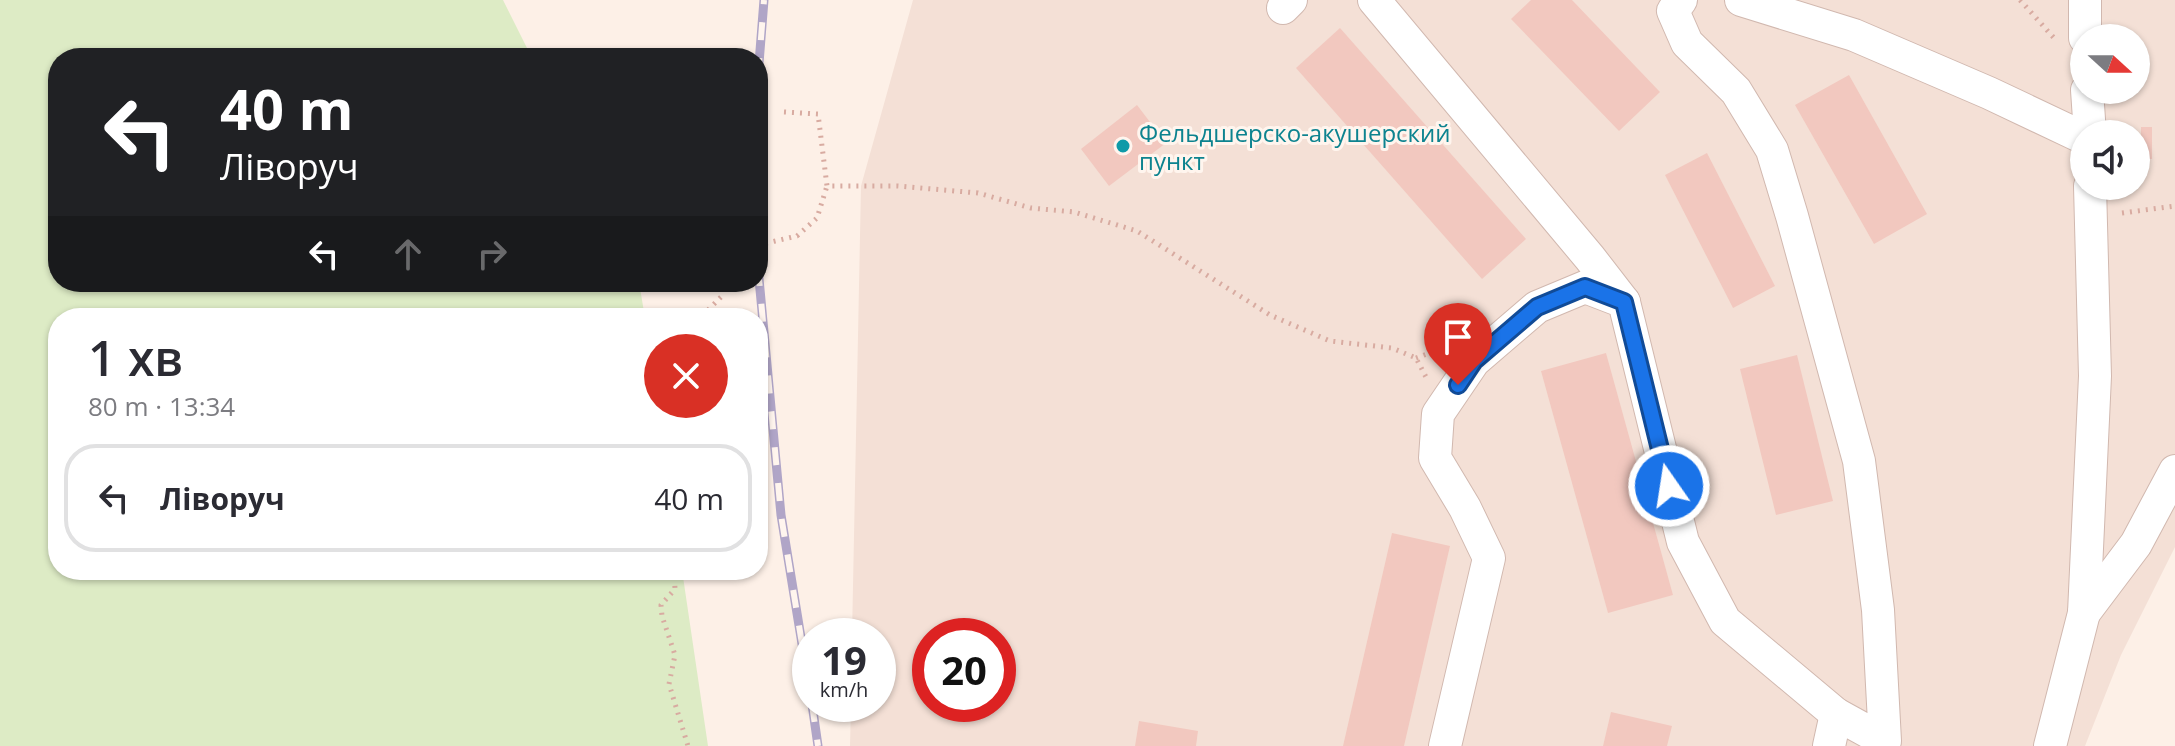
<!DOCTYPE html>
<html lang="uk">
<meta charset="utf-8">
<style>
body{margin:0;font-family:"Open Sans",sans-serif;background:#f2f2f3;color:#2b2b33;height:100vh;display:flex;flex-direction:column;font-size:30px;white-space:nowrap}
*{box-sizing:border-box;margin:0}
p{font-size:26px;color:#7c7c81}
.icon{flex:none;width:44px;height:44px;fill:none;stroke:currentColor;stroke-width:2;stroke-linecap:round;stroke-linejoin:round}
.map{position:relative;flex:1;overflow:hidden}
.details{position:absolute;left:48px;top:308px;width:720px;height:272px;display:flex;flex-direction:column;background:#fff;border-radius:32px;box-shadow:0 2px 6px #0004}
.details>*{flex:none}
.guide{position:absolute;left:48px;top:48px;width:720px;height:244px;border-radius:32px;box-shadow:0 2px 6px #0004;background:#202124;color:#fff;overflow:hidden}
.needle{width:52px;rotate:111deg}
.fabs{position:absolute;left:2070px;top:24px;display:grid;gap:16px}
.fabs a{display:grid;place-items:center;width:80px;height:80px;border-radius:50%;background:#fff;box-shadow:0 2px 6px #0004;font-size:40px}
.speed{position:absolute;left:792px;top:618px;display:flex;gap:16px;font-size:40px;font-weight:700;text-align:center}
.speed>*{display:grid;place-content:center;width:104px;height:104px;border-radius:50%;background:#fff;box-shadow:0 2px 6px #0004;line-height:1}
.speed small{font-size:20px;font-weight:400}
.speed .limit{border:12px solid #d22;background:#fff;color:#111}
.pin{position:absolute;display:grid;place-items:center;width:68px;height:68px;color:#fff;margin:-82px -34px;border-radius:50% 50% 50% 0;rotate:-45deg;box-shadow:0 0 8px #0007}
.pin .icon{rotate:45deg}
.me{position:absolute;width:88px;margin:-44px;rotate:347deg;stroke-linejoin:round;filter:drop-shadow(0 0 6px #0008)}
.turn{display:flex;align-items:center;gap:28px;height:168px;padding:0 40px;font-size:36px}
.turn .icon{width:104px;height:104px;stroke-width:2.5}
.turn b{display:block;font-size:56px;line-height:68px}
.lanes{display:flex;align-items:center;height:76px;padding:0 40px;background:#0003;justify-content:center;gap:40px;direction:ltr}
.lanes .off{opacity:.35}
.round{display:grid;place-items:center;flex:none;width:84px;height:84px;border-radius:42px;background:#f2f2f3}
.headline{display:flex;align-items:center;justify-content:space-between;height:136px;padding:0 40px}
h1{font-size:48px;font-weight:600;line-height:60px}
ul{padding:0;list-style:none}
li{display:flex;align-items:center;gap:24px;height:108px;margin:0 16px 12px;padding:0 24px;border:4px solid #e1e1e2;border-radius:32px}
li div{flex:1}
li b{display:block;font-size:30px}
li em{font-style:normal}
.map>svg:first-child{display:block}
.residential{fill:#f4e0d6;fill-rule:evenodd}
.green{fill:#ddebc5}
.building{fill:#f2c8bf}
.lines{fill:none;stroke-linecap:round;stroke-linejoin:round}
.minor-casing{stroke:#d1b8af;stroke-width:34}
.path{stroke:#d8aba1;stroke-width:5;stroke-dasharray:2 6;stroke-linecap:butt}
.minor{stroke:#fff;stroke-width:32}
.rail-casing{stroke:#b0a5c7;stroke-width:9}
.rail{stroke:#fff5ee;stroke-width:6;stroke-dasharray:18;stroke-linecap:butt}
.route-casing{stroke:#114b97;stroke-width:20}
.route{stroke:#1a73e8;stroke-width:14}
.culture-dot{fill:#0f9aa8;stroke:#fff5ee;stroke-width:3}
.labels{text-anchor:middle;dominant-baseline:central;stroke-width:6;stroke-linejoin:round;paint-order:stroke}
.culture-label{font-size:24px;fill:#0d838f;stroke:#fff5ee;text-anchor:start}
</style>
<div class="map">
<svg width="2175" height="746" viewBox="0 0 2175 746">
<rect width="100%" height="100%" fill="#fdf0e7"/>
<path class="residential" d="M 913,0 L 2175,0 L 2175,547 L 2121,655 L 2085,746 L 850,746 L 851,704 L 878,704 L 878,636 L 852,636 L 861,186 ZM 2084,38 L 2136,38 L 2136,90 L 2084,90 ZM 2084,134 L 2136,134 L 2136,186 L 2084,186 ZM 930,636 L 998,636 L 998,704 L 930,704 Z"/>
<path class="green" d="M 0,0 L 503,0 L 532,58 L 58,58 L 58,282 L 639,282 L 645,318 L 58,318 L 58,570 L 682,570 L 708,746 L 0,746 Z"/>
<g class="building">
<path d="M 1531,0 L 1572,0 L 1660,92 L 1619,131 L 1511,19 Z"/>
<path d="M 1340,28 L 1526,239 L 1482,279 L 1296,68 Z"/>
<path d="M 1849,75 L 1927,214 L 1874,244 L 1795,105 Z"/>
<path d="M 1137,105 L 1166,143 L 1109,186 L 1081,149 Z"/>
<rect x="2141" y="127" width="11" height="32"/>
<path d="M 1707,153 L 1775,286 L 1733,308 L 1665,175 Z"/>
<path d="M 1606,353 L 1673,595 L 1608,613 L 1541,371 Z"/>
<path d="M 1797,355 L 1833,501 L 1776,515 L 1740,369 Z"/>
<path d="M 1392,533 L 1450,546 L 1404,746 L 1343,746 Z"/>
<path d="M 1611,712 L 1672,726 L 1667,746 L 1603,746 Z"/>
<path d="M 1139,721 L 1198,731 L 1196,746 L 1135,746 Z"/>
</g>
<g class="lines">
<defs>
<g id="minor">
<path d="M 1374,0 L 1590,258 L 1624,302"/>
<path d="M 1741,0 L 1854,35 L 1989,93 L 2084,138"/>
<path d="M 1283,8 L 1291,0"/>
<path d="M 2085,38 L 2085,0"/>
<path d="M 2087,90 L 2090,134"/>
<path d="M 2084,613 L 2136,544 L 2175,471"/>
<path d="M 1445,746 L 1489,558 L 1465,508 L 1435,458 L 1438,414 L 1474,361 L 1537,307 L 1585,287 L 1624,302 L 1683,542 L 1725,621 L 1836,714 L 1885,741 L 1878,610 L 1859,461 L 1792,216 L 1772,150 L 1736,91 L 1687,43 L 1673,11 L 1681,0"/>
<path d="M 1829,746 L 1836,714"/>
<path d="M 2050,746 L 2084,613 L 2095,376 L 2090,186"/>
</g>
</defs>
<use href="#minor" class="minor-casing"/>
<g class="path">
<path d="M 2020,0 L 2054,38"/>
<path d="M 784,112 L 818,114 L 827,186 L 898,186 L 978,193 L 1031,208 L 1074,212 L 1137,231 L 1270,315 L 1330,341 L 1392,348 L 1416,358 L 1427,379"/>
<path d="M 2122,213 L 2175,206"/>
<path d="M 758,245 L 797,236 L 817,218 L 827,186"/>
<path d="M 707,318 L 709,309 L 721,297 L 721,282"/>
<path d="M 1416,358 L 1446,347"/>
<path d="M 674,570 L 675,589 L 661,605 L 662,616 L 675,655 L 669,684 L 688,746"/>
</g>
<use href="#minor" class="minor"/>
<defs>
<g id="rail">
<path d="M 758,76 L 764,0"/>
<path d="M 758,268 L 781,515 L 810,693"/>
<path d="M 812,704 L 818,746"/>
</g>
</defs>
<use href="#rail" class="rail-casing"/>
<use href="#rail" class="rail"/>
</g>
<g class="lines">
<defs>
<path id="route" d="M 1458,385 L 1474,361 L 1537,307 L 1585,287 L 1624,302 L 1669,486"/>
</defs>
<use href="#route" class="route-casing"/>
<use href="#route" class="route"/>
</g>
<circle class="culture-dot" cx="1123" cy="146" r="8"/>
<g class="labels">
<g class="culture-label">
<text x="1139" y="132">Фельдшерско-акушерский<tspan x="1139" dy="28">пункт</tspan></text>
</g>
</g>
</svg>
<div class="fabs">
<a><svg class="needle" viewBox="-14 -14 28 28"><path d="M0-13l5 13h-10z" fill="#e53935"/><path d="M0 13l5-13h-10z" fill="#7c7c81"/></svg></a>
<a><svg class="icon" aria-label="sound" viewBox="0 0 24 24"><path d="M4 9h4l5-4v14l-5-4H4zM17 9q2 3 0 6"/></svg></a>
</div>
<div class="speed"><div>19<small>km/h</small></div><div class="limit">20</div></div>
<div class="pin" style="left:1458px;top:385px;background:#d93025"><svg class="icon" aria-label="arrive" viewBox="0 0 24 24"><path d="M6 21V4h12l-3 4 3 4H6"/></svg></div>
<svg class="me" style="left:1669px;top:486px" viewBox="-20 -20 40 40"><circle r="17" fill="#1a73e8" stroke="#fff" stroke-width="3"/><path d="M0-11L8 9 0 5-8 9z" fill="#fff"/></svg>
<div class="guide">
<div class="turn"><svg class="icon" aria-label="left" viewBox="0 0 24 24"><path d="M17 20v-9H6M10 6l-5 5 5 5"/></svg><div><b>40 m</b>Ліворуч</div></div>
<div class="lanes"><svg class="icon" aria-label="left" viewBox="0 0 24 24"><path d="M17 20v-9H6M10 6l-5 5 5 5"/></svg><svg class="icon off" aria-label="ahead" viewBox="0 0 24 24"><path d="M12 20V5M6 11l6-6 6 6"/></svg><svg class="icon off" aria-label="right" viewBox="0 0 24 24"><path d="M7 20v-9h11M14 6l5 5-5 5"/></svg></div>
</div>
<section class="details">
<div class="headline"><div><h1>1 хв</h1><p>80 m · 13:34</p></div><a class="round" style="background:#d93025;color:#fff"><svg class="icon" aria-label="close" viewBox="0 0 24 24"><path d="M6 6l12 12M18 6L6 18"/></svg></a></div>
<ul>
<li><svg class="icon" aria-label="left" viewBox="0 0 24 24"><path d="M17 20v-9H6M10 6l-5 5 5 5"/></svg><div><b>Ліворуч</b></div><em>40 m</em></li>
</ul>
</section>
</div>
